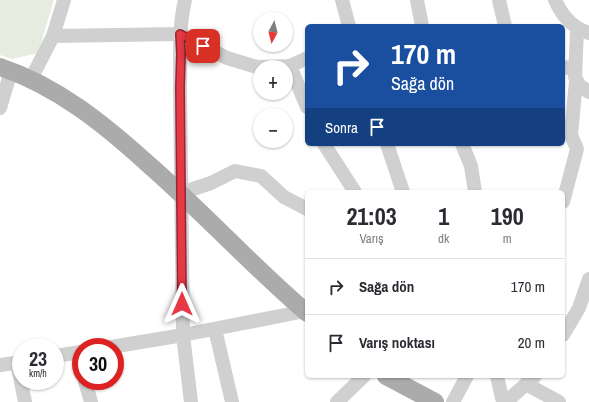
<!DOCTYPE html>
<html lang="tr">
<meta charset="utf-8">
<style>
body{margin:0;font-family:"Archivo Narrow",sans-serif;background:#f2f2f3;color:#2b2b33;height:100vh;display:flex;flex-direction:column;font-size:15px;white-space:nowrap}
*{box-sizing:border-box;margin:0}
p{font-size:13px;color:#7c7c81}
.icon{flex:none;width:22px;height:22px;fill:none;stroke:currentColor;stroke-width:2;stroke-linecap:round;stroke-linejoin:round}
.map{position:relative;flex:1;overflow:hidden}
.panel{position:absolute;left:305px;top:190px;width:260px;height:188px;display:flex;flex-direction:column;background:#fff;border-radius:6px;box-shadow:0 1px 3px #0004}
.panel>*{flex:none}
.top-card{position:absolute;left:305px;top:24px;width:260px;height:122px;border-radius:6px;box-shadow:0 1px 3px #0004;background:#1a4fa0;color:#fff;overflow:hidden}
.needle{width:26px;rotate:187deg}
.tools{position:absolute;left:253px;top:12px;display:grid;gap:8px}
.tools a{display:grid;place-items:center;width:40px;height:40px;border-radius:50%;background:#fff;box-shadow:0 1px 3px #0004;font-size:20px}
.speed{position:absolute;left:12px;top:338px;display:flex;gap:8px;font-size:20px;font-weight:700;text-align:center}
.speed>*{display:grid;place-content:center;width:52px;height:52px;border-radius:50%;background:#fff;box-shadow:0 1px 3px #0004;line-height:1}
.speed small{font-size:10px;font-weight:400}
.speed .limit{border:6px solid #d22;background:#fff;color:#111}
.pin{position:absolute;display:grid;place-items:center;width:34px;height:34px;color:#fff;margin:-17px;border-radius:8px;box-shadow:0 2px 6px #0006}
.me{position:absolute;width:44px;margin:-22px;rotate:0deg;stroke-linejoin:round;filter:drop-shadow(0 0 3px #0008)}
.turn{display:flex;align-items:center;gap:14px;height:84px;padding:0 20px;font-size:18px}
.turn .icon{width:52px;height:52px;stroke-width:2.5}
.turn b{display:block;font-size:28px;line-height:34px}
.then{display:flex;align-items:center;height:38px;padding:0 20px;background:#0003;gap:8px;font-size:15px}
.eta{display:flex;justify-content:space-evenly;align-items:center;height:68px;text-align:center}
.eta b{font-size:24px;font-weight:700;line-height:28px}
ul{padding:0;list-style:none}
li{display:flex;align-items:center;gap:12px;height:56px;padding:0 20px;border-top:1px solid #e1e1e2}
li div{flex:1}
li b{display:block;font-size:15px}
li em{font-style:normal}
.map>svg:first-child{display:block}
.green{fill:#e6ecdf}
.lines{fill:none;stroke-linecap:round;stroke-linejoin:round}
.minor{stroke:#d0d0d0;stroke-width:14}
.major{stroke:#ababab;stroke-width:18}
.route-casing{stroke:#96252e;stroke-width:10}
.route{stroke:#e63946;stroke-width:7}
</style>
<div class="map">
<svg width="589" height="402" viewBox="0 0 589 402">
<rect width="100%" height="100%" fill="#fff"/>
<path class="green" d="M 0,0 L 54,0 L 38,53 L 12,59 L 0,55 Z"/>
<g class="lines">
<g class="minor">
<path d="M 185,0 C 178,29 181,57 180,87 L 183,335 L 191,402"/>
<path d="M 342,0 L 349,26"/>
<path d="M 417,0 L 422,26"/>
<path d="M 499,0 L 505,26"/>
<path d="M 555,0 C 562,16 573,28 589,33"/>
<path d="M 577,30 L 575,77 L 579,85 L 589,92"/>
<path d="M 53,36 L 180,34 L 227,58 L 257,67 L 290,66 L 307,58"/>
<path d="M 290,66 L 307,107"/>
<path d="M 563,67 L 575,69"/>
<path d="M 31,79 L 53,36 L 64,0"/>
<path d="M 0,108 L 11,71"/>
<path d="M 324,144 L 355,192"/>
<path d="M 387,144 L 403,192"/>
<path d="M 462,144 L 471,166 L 475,192"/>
<path d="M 181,193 L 211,183 L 235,171 L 261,176 L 284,197 L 307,209"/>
<path d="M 563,202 L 577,149 L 571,135 L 576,81"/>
<path d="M 215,329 L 232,402"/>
<path d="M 563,335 L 579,308 L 589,279"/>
<path d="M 111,347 L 183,335 L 305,311"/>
<path d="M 55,356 L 81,352"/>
<path d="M 17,362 L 25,402"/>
<path d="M 0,365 L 21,362"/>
<path d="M 497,376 L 503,402"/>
<path d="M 85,381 L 91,402"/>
<path d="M 526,384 L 559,402"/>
<path d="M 337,402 L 364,376"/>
<path d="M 453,402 L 467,376"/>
<path d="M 506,402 L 535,376"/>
</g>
<g class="major">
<path d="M 0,67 C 57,86 104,124 148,164 C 203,212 252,266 307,313"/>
<path d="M 386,376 L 435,402"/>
</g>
</g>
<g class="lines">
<defs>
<path id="route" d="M 182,304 L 180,87 L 181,54 L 180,34 L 203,46"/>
</defs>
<use href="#route" class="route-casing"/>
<use href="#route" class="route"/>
</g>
</svg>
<div class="tools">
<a><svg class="needle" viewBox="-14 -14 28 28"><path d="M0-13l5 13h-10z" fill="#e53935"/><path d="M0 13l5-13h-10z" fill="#7c7c81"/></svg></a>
<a>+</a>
<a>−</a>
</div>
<div class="speed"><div>23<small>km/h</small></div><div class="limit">30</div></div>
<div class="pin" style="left:203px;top:46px;background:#d93025"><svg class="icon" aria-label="arrive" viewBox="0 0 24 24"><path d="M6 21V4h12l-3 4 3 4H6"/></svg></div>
<svg class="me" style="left:182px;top:304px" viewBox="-20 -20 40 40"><path d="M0-17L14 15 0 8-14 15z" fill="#e63946" stroke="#fff" stroke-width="4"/></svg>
<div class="top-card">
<div class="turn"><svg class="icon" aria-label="right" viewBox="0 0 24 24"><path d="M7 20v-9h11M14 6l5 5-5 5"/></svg><div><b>170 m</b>Sağa dön</div></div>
<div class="then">Sonra<svg class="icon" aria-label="arrive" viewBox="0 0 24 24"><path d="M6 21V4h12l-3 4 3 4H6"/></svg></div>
</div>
<section class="panel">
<div class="eta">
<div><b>21:03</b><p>Varış</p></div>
<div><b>1</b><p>dk</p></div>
<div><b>190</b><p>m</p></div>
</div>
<ul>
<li><svg class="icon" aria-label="right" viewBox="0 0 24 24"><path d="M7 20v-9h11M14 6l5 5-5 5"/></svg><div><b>Sağa dön</b></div><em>170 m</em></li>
<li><svg class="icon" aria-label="arrive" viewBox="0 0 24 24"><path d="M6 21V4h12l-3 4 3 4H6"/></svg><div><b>Varış noktası</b></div><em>20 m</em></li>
</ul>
</section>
</div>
